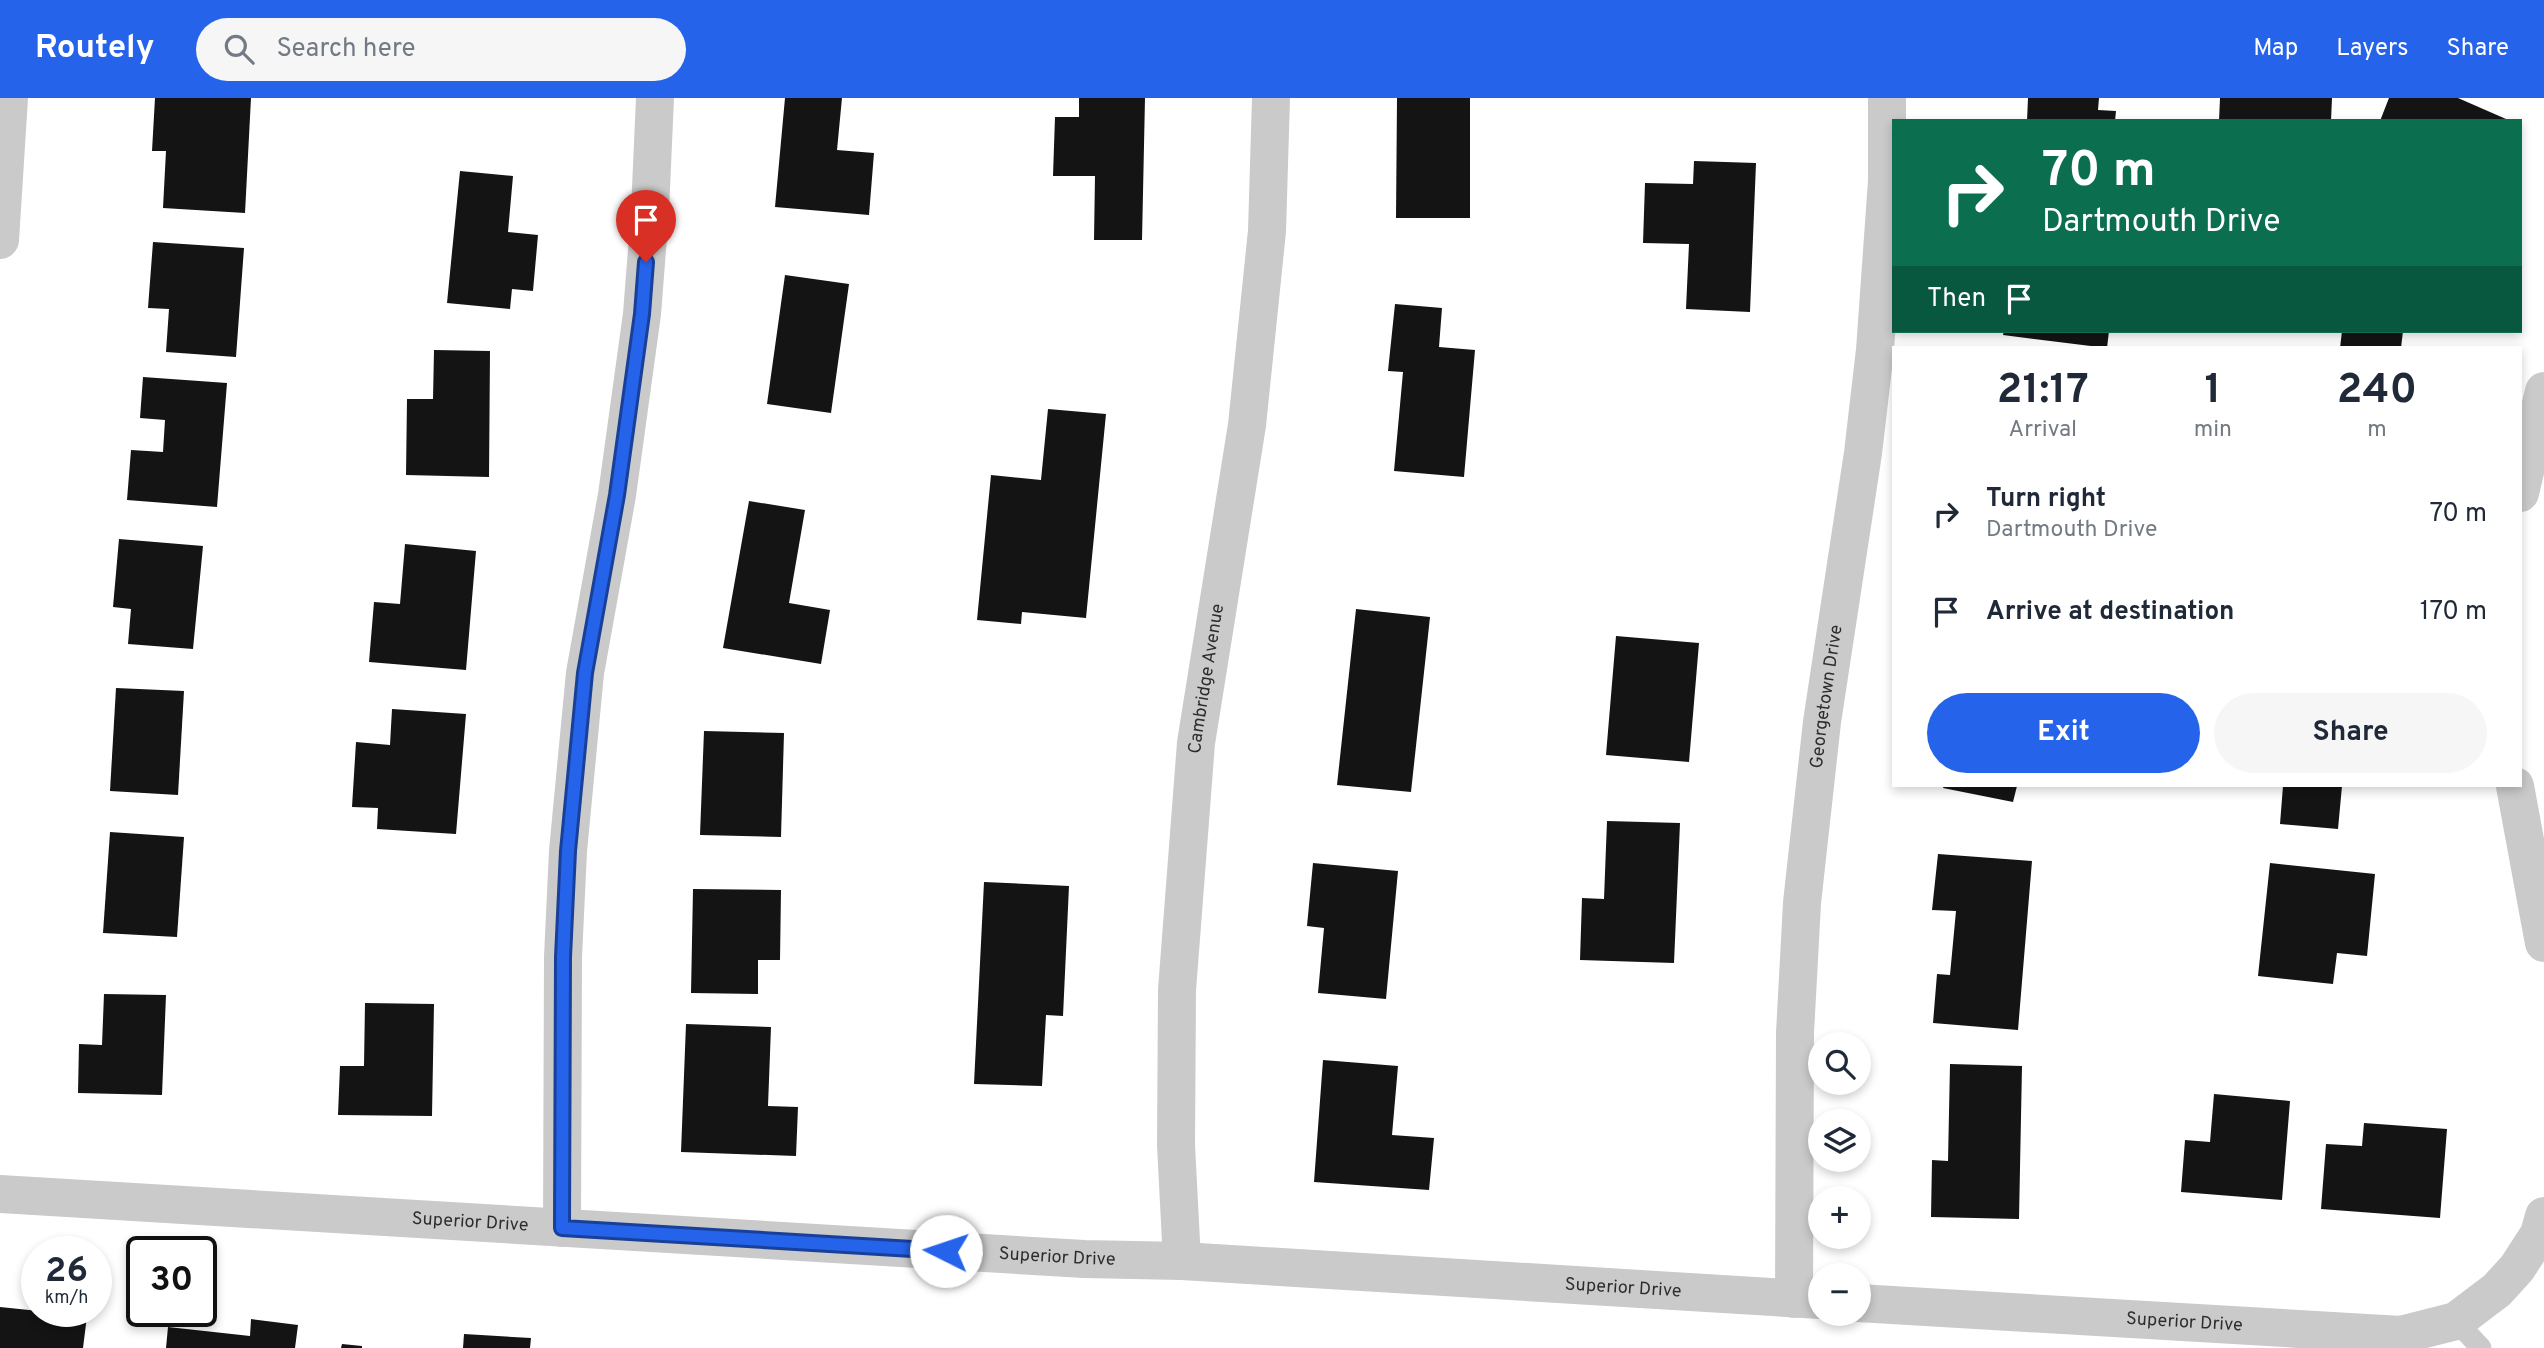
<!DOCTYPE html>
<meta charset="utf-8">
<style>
body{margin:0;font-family:Overpass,sans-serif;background:#f6f6f7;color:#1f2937;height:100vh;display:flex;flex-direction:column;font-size:26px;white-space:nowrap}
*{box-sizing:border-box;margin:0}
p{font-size:23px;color:#747a83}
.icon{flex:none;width:38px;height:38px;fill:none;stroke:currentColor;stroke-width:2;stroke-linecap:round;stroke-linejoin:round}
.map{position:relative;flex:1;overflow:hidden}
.details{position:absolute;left:1892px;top:248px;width:630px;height:441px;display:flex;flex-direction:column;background:#fff;border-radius:0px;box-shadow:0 4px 10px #0003}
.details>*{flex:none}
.hud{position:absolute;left:1892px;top:21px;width:630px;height:214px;border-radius:0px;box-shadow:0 4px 10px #0003;background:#0b6e4f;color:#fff;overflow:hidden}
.fabs{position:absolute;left:1808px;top:934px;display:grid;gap:14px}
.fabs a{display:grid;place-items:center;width:63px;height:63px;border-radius:50%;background:#fff;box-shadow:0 4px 10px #0003;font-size:35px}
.speed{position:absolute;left:21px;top:1138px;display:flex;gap:14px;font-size:35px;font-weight:700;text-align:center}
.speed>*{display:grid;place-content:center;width:91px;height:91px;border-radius:50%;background:#fff;box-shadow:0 4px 10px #0003;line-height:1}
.speed small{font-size:18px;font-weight:400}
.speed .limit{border:4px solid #111;border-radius:10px;background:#fff;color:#111}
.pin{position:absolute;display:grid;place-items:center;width:60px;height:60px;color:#fff;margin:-72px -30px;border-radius:50% 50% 50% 0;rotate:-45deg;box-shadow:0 0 7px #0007}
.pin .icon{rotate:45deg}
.me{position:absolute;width:77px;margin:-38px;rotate:274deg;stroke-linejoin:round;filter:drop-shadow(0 0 5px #0008)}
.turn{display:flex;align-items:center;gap:24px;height:147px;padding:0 35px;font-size:32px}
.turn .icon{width:91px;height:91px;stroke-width:2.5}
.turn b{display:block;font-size:49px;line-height:60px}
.then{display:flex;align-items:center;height:66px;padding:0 35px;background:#0003;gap:14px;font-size:26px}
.eta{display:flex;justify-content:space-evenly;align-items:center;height:119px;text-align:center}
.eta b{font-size:42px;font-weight:700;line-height:49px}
.action{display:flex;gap:14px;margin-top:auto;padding:14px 35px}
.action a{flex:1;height:80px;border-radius:42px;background:#2563eb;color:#fff;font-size:28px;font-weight:700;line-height:80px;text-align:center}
.action a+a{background:#f6f6f7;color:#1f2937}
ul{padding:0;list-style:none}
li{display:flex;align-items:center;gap:21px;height:98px;padding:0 35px}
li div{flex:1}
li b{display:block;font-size:26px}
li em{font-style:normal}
header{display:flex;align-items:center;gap:42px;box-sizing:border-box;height:98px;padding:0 35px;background:#2563eb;color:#fff}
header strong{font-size:33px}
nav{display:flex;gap:38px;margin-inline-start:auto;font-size:24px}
.search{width:490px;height:63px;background:#f6f6f7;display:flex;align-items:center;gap:18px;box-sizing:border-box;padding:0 24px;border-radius:38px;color:#747a83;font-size:26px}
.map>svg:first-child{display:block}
.building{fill:#141414}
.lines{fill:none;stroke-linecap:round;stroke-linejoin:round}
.service{stroke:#cacaca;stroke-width:21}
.minor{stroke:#cacaca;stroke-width:38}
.route-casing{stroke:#184099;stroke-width:18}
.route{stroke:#2563eb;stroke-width:12}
.labels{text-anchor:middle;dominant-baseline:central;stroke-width:7;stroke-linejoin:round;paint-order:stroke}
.street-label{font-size:18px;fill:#2d2d2d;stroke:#fff}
</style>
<header>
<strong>Routely</strong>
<div class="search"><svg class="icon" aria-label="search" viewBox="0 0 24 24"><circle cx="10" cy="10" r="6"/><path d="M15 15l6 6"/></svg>Search here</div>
<nav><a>Map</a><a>Layers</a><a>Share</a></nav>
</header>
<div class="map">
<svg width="2544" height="1250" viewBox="0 0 2544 1250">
<rect width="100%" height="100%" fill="#fff"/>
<g class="building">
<path d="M 155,0 L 251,0 L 245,115 L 163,110 L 166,53 L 152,53 Z"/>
<path d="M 785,0 L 842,0 L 837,52 L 874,55 L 869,117 L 775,109 Z"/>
<path d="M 1079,0 L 1145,0 L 1142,142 L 1094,142 L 1095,78 L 1053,78 L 1055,19 L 1079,19 Z"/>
<path d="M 1397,0 L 1470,0 L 1470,120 L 1396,120 Z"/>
<path d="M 2028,0 L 2099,0 L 2098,12 L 2116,13 L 2115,23 L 2027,23 Z"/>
<path d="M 2220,0 L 2332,0 L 2331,23 L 2219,23 Z"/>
<path d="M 2389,0 L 2458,0 L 2506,21 L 2505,23 L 2380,23 Z"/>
<path d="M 1694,63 L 1756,65 L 1750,214 L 1686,211 L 1689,146 L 1643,145 L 1645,85 L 1693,86 Z"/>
<path d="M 460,73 L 513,78 L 508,134 L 538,137 L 533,193 L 512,191 L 510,211 L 447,205 Z"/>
<path d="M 153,144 L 244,150 L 236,259 L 166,254 L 169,211 L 148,210 Z"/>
<path d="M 785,177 L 849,186 L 831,315 L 767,306 Z"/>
<path d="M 1395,206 L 1442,210 L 1439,249 L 1475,252 L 1464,379 L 1394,373 L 1403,274 L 1388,273 Z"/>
<path d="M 2004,233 L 2109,233 L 2107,250 L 2003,237 Z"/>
<path d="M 2342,233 L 2403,233 L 2401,250 L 2340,250 Z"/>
<path d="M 434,252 L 490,253 L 489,379 L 406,377 L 407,301 L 433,301 Z"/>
<path d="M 143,279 L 227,285 L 217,409 L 127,402 L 131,352 L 163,354 L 165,322 L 140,320 Z"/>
<path d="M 1048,311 L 1106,316 L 1086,520 L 1022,514 L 1021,526 L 977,522 L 991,377 L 1041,382 Z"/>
<path d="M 749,403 L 805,412 L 789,505 L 830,512 L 821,566 L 723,550 Z"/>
<path d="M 119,441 L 203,448 L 193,551 L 128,546 L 131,511 L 113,509 Z"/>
<path d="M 405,446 L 476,453 L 466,572 L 369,564 L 374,504 L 400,506 Z"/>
<path d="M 1356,511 L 1430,519 L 1411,694 L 1337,687 Z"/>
<path d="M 1616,538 L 1699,545 L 1689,664 L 1606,657 Z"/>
<path d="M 116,590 L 184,593 L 178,697 L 110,693 Z"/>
<path d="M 392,611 L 466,616 L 456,736 L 377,731 L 378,710 L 352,709 L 356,644 L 390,647 Z"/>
<path d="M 704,633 L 784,635 L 781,739 L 700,737 Z"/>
<path d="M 1944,688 L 2017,688 L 2013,704 L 1943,690 Z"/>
<path d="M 2283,688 L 2342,688 L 2338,731 L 2280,726 Z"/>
<path d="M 1607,723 L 1680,725 L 1674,865 L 1580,862 L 1582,800 L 1604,801 Z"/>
<path d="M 110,734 L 184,739 L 177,839 L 103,835 Z"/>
<path d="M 1938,756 L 2032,763 L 2018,932 L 1933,925 L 1937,876 L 1950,877 L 1956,813 L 1932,812 Z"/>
<path d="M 1313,765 L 1398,773 L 1386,901 L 1318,895 L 1324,830 L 1307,828 Z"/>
<path d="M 2270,765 L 2375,776 L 2367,858 L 2337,855 L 2333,886 L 2258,878 Z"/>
<path d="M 984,784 L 1069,788 L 1063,918 L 1046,917 L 1042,988 L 974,986 Z"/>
<path d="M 693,791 L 781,792 L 780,862 L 758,862 L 758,896 L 691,895 Z"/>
<path d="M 104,896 L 166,897 L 162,997 L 78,995 L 79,946 L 102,947 Z"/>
<path d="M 365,905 L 434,906 L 432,1018 L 338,1017 L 340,968 L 364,968 Z"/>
<path d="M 686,926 L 771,929 L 768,1008 L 798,1009 L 796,1058 L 681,1054 Z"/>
<path d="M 1323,962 L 1398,968 L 1392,1037 L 1434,1040 L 1429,1092 L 1314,1084 Z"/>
<path d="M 1950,966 L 2022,968 L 2019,1121 L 1931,1119 L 1932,1062 L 1948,1063 Z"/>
<path d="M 2214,996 L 2290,1003 L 2282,1102 L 2181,1094 L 2185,1042 L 2210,1044 Z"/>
<path d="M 2364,1025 L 2447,1031 L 2440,1120 L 2321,1111 L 2326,1046 L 2362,1048 Z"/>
<path d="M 0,1209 L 87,1218 L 83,1250 L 0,1250 Z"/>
<path d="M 251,1221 L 298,1227 L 295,1250 L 166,1250 L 168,1229 L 250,1238 Z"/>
<path d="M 464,1236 L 531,1240 L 530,1250 L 463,1250 Z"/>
<path d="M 342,1246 L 362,1248 L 362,1250 L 341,1250 Z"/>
</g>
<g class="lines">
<path class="service" d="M 2456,1223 L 2481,1250"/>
<g class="minor">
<path d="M 0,142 L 9,0"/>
<path d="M 2520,395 L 2544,293"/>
<path d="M 2515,688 L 2544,845"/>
<path id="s1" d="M 0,1096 L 1084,1161 L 1182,1163 L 1820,1202"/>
<path d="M 562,1130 L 563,859 L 568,753 L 585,575 L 617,397 L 642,216 L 650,113 L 655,0"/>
<path id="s2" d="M 1182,1163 L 1176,1047 L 1177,892 L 1196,645 L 1247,327 L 1267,133 L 1271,0"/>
<path id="s3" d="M 1794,1201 L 1795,935 L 1802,805 L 1822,624 L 1863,355 L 1875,252 L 1887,83 L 1887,0"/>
<path id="s4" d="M 1858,1205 L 2401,1237 L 2456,1223 L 2497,1192 L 2517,1170 L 2539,1136 L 2544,1118"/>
</g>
</g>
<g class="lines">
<defs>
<path id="route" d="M 646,164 L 642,216 L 617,397 L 585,575 L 568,753 L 563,859 L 562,1130 L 946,1153"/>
</defs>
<use href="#route" class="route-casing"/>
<use href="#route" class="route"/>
</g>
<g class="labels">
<g class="street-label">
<text stroke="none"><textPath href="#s2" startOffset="584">Cambridge Avenue</textPath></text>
<text stroke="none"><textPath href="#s3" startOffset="604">Georgetown Drive</textPath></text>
<text stroke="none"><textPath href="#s1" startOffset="471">Superior Drive</textPath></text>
<text stroke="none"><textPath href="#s1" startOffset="1059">Superior Drive</textPath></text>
<text stroke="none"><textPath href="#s1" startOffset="1626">Superior Drive</textPath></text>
<text stroke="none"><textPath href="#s4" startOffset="327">Superior Drive</textPath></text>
</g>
</g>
</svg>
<div class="fabs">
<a><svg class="icon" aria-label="search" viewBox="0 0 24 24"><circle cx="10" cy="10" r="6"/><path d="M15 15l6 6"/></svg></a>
<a><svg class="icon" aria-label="layers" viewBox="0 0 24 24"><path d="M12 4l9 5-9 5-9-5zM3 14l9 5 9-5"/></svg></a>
<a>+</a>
<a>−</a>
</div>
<div class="speed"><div>26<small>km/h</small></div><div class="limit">30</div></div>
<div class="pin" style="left:646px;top:164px;background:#d93025"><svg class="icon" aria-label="arrive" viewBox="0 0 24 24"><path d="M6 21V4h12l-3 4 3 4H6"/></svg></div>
<svg class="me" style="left:946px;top:1153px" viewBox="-20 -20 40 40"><circle r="19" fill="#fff"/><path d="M0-13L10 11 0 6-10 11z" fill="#2563eb"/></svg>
<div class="hud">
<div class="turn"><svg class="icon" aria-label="right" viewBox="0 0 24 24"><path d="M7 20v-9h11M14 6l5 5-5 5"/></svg><div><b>70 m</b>Dartmouth Drive</div></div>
<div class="then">Then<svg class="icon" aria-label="arrive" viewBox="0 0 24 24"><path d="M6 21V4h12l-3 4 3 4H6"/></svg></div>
</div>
<section class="details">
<div class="eta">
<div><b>21:17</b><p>Arrival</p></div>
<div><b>1</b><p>min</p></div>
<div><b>240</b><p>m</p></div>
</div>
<ul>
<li><svg class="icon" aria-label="right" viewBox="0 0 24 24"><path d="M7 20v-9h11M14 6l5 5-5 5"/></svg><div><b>Turn right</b><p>Dartmouth Drive</p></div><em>70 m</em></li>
<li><svg class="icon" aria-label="arrive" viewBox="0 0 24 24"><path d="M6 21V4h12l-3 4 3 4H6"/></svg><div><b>Arrive at destination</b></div><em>170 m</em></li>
</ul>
<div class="action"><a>Exit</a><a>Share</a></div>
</section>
</div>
